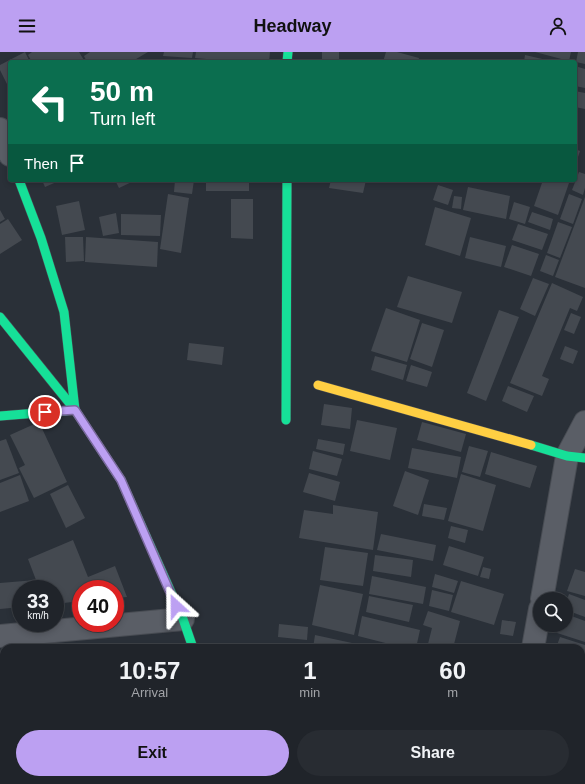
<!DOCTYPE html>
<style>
body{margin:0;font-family:Arial,sans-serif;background:#282c32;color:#f1f3f6;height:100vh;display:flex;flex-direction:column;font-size:15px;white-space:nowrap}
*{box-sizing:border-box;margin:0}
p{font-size:13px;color:#a2a4a8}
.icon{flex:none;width:22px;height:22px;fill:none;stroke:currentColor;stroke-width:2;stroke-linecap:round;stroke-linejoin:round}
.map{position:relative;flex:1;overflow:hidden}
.side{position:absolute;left:0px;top:592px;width:585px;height:140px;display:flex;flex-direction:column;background:#20242a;border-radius:12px 12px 0 0;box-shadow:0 2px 6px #0003,0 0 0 1px #3d4147}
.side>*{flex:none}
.hud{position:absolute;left:8px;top:8px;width:569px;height:122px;border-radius:4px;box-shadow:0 2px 6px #0003,0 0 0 1px #3d4147;background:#0b6e4f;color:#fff;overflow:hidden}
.tools{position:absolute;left:533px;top:540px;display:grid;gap:8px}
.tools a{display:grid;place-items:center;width:40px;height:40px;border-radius:50%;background:#20242a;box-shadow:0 2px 6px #0003,0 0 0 1px #3d4147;font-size:20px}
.speed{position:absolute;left:12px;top:528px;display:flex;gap:8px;font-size:20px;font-weight:700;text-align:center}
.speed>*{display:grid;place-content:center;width:52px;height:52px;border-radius:50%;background:#20242a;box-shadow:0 2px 6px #0003,0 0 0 1px #3d4147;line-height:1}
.speed small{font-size:10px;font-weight:400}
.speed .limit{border:6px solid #d22;background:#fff;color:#111}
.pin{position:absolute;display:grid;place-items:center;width:34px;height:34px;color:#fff;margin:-17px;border:2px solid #fff;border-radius:50%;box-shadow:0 1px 4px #0007}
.me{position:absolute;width:44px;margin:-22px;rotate:336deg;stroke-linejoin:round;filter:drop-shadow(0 0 3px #0008)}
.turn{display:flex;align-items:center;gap:14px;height:84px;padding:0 16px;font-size:18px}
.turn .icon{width:52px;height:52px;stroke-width:2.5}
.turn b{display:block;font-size:28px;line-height:34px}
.then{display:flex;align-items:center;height:38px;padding:0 16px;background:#0003;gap:8px;font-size:15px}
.eta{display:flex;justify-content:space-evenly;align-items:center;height:68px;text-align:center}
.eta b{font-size:24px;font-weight:700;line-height:28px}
.action{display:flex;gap:8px;margin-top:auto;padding:8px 16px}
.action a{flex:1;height:46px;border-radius:24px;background:#bca0f2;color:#111;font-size:16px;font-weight:700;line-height:46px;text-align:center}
.action a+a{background:#282c32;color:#f1f3f6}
header{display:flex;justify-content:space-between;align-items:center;height:52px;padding:0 16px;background:#bca0f2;color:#111;font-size:18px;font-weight:700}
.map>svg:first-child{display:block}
.building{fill:#444950}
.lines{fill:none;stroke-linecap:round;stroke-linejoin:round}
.street-casing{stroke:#484c53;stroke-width:24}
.fast-casing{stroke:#484c53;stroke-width:10}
.slow-casing{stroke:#484c53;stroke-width:10}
.street{stroke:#5a5e66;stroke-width:22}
.fast{stroke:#16e098;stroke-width:9}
.slow{stroke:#ffcf43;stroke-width:9}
.route-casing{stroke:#7a689d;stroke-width:10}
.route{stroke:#bca0f2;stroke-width:7}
</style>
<header><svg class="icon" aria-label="menu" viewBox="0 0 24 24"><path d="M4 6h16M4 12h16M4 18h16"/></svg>Headway<svg class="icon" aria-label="person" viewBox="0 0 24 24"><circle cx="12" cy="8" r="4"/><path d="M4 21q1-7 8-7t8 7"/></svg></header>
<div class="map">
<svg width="585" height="732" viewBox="0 0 585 732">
<rect width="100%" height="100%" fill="#2a3038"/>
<g class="building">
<path d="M 25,0 L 30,10 L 10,10 L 10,30 L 7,32 L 0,18 L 0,13 Z"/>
<path d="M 32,0 L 79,0 L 85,10 L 32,10 L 28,3 Z"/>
<path d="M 90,0 L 148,0 L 131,10 L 87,10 L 84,4 Z"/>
<path d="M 164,0 L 193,0 L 192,6 L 163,4 Z"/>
<path d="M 196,0 L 270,0 L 269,10 L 240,10 L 195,6 Z"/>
<rect x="322" y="0" width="17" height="10"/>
<path d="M 386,0 L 397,0 L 419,6 L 418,10 L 383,10 Z"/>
<path d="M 535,0 L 571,0 L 569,9 Z"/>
<path d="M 578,0 L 585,0 L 585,12 L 576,10 Z"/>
<path d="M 525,3 L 551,9 L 550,10 L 524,10 Z"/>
<path d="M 575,14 L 585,17 L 585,36 L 575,34 Z"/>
<path d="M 575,39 L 585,41 L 585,57 L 575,55 Z"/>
<path d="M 575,97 L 580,99 L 575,114 Z"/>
<path d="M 579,120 L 585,122 L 585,136 L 583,143 L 572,138 Z"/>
<path d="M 42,128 L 61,128 L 45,135 Z"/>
<path d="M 115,128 L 136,128 L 119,136 Z"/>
<path d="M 175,128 L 194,128 L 192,142 L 174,140 Z"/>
<rect x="206" y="128" width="43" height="11"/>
<path d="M 331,128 L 366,128 L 363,141 L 329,136 Z"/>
<path d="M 543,128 L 570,128 L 558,163 L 534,154 Z"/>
<path d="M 438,133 L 453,138 L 448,153 L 433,148 Z"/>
<path d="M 468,135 L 510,144 L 506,167 L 463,158 Z"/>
<path d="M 168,142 L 189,146 L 181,201 L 160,197 Z"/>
<path d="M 569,142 L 582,147 L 573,172 L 560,167 Z"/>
<path d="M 454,144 L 462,145 L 461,157 L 452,156 Z"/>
<path d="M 585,145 L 585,236 L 555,225 Z"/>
<path d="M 231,147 L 253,147 L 253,187 L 231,186 Z"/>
<path d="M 79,149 L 85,178 L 62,183 L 56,154 Z"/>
<path d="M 514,150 L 530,155 L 525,172 L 509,167 Z"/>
<path d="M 435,155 L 471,166 L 460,204 L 425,193 Z"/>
<path d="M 0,158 L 5,167 L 0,170 Z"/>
<path d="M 532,160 L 553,167 L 550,178 L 528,170 Z"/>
<path d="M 116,161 L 119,181 L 103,184 L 99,165 Z"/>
<path d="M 121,162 L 161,163 L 160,184 L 121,183 Z"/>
<path d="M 8,167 L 22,188 L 0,202 L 0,172 Z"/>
<path d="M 558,170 L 572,175 L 560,206 L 547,201 Z"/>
<path d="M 518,172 L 548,182 L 542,198 L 512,188 Z"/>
<path d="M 65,185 L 83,185 L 84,209 L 66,210 Z"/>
<path d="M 86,185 L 158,190 L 157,215 L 85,210 Z"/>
<path d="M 470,185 L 506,194 L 501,215 L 465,206 Z"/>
<path d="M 512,193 L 539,202 L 531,224 L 504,215 Z"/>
<path d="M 546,203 L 559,208 L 553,224 L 540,219 Z"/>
<path d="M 408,224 L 462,240 L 452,271 L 397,255 Z"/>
<path d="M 533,226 L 549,232 L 535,264 L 520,257 Z"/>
<path d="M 552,231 L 583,245 L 577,259 L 570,256 L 542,324 L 549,327 L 542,344 L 510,331 Z"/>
<path d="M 386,256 L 420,268 L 407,310 L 371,299 Z"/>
<path d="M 499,258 L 519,265 L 486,349 L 467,341 Z"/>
<path d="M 571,261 L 581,265 L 574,282 L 564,278 Z"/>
<path d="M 422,271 L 444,278 L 432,315 L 410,307 Z"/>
<path d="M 189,291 L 224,295 L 222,313 L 187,308 Z"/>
<path d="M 565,294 L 578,299 L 573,312 L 560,307 Z"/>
<path d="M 375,304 L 407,313 L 403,328 L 371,318 Z"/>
<path d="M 411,313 L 432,320 L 427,335 L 406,329 Z"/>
<path d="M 508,334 L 534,344 L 527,360 L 502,349 Z"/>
<path d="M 324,352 L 352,356 L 350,377 L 321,373 Z"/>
<path d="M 357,368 L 397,376 L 390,408 L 350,399 Z"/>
<path d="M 39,370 L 67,430 L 34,446 L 19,416 L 25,413 L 10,383 Z"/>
<path d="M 422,370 L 466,382 L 461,400 L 417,388 Z"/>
<path d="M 6,387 L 19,421 L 0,428 L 0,389 Z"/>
<path d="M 318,387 L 345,392 L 343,403 L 316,397 Z"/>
<path d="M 469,394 L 488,399 L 480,425 L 462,420 Z"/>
<path d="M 412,396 L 461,405 L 457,426 L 408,416 Z"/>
<path d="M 313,399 L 342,407 L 337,424 L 309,417 Z"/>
<path d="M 491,400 L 537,414 L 530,436 L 485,422 Z"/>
<path d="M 405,419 L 429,428 L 418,463 L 393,454 Z"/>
<path d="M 309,421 L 340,430 L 335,449 L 303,440 Z"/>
<path d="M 461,422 L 496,433 L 483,479 L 448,469 Z"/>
<path d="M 20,423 L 29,449 L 0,460 L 0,431 Z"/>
<path d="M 68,433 L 85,466 L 66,476 L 50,442 Z"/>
<path d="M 424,452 L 447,456 L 444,468 L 422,464 Z"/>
<path d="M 333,453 L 378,460 L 373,498 L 299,486 L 304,458 L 333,462 Z"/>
<path d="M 451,474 L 468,478 L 465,491 L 448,486 Z"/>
<path d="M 381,482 L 436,493 L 433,509 L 377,498 Z"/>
<path d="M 73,488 L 88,525 L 115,514 L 127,545 L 115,546 L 115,537 L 81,537 L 81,549 L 55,552 L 55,537 L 21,537 L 21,555 L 0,557 L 0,531 L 36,528 L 28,507 Z"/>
<path d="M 449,494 L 484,505 L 478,524 L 443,513 Z"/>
<path d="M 325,495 L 368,501 L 363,534 L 320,528 Z"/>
<path d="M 375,503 L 413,508 L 411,525 L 373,519 Z"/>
<path d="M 483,515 L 491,517 L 489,527 L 480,525 Z"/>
<path d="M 575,517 L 585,520 L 585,544 L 567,539 Z"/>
<path d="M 435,522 L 458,529 L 454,541 L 432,535 Z"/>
<path d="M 372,524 L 426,535 L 423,552 L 369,542 Z"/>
<path d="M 461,529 L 504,542 L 494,573 L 451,560 Z"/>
<path d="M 320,533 L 363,542 L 354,583 L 312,573 Z"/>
<path d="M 432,538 L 453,543 L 449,559 L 429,554 Z"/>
<path d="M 569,542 L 585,548 L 585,565 L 566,558 L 566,551 Z"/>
<path d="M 369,544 L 413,553 L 409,570 L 366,560 Z"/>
<path d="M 428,559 L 460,569 L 453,596 L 427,596 L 432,576 L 423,573 Z"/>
<path d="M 566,562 L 585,569 L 585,590 L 557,581 L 560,573 L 566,573 Z"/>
<path d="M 362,564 L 420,578 L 416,596 L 405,596 L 358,584 Z"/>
<path d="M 502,568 L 516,570 L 513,584 L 500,582 Z"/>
<path d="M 279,572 L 308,575 L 307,588 L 278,585 Z"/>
<path d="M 315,583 L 352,591 L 351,596 L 313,596 Z"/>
<path d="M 560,585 L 585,593 L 585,601 L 581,611 L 581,596 L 556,596 Z"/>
<path d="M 457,592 L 470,596 L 456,596 Z"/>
<path d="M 4,608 L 4,665 L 0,666 L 0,609 Z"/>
<path d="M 582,615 L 585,616 L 585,635 L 581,633 Z"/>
<path d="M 581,639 L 585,640 L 585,678 L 581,677 Z"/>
<path d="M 0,668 L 4,668 L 4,693 L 2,693 Z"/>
<path d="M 581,680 L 585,681 L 585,702 L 581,700 Z"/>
<rect x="0" y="695" width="4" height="22"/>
<path d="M 581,719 L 585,719 L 583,732 L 550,732 L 551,728 L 581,728 Z"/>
<path d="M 19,728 L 19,732 L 1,732 L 1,731 Z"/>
<path d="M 28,728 L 65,728 L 65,732 L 29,732 Z"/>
<path d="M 68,728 L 88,728 L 89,732 L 68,732 Z"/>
<rect x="90" y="728" width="22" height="4"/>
<path d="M 272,728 L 293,728 L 292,732 L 271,732 Z"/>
<path d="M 299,728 L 337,728 L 336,732 L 299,732 Z"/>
<path d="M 405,728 L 432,728 L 431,732 L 403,732 Z"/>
<path d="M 435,728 L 451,728 L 459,732 L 433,732 Z"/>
</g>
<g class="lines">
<defs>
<g id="street">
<path d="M 0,77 L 10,103"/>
<path d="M 542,547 L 567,404 L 585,370"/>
<path d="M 0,584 L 183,567"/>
<path d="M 533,596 L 540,557"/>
<path d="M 510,732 L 510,728"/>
</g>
<g id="fast">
<path d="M 287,10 L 288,0"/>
<path d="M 0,265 L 75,358 L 121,428 L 183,567 L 193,596"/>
<path d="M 0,364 L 75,358 L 64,260 L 41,186 L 19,128"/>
<path d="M 286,368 L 287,128"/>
<path d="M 531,393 L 567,404 L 585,406"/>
</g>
<path id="slow" d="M 318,333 L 531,393"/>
</defs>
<use href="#street" class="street-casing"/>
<use href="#fast" class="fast-casing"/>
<use href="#slow" class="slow-casing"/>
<use href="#street" class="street"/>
<use href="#fast" class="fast"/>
<use href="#slow" class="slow"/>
</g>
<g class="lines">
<defs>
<path id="route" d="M 45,360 L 75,358 L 121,428 L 176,554"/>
</defs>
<use href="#route" class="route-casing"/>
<use href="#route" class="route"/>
</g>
</svg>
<div class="tools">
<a><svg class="icon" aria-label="search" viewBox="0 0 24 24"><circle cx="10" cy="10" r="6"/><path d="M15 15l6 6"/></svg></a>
</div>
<div class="speed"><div>33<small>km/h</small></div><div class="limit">40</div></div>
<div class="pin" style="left:45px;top:360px;background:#d93025"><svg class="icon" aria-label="arrive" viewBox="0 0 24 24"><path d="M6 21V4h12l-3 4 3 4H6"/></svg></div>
<svg class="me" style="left:176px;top:554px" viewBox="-20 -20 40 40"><path d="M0-17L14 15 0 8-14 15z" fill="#bca0f2" stroke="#fff" stroke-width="4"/></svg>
<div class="hud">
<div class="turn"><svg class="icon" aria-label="left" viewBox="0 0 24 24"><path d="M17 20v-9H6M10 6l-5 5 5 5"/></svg><div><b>50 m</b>Turn left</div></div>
<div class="then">Then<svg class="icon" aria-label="arrive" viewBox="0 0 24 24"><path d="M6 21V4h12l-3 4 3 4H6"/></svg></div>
</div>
<section class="side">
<div class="eta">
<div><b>10:57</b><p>Arrival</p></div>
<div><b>1</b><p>min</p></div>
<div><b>60</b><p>m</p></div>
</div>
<div class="action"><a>Exit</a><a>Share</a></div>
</section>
</div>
